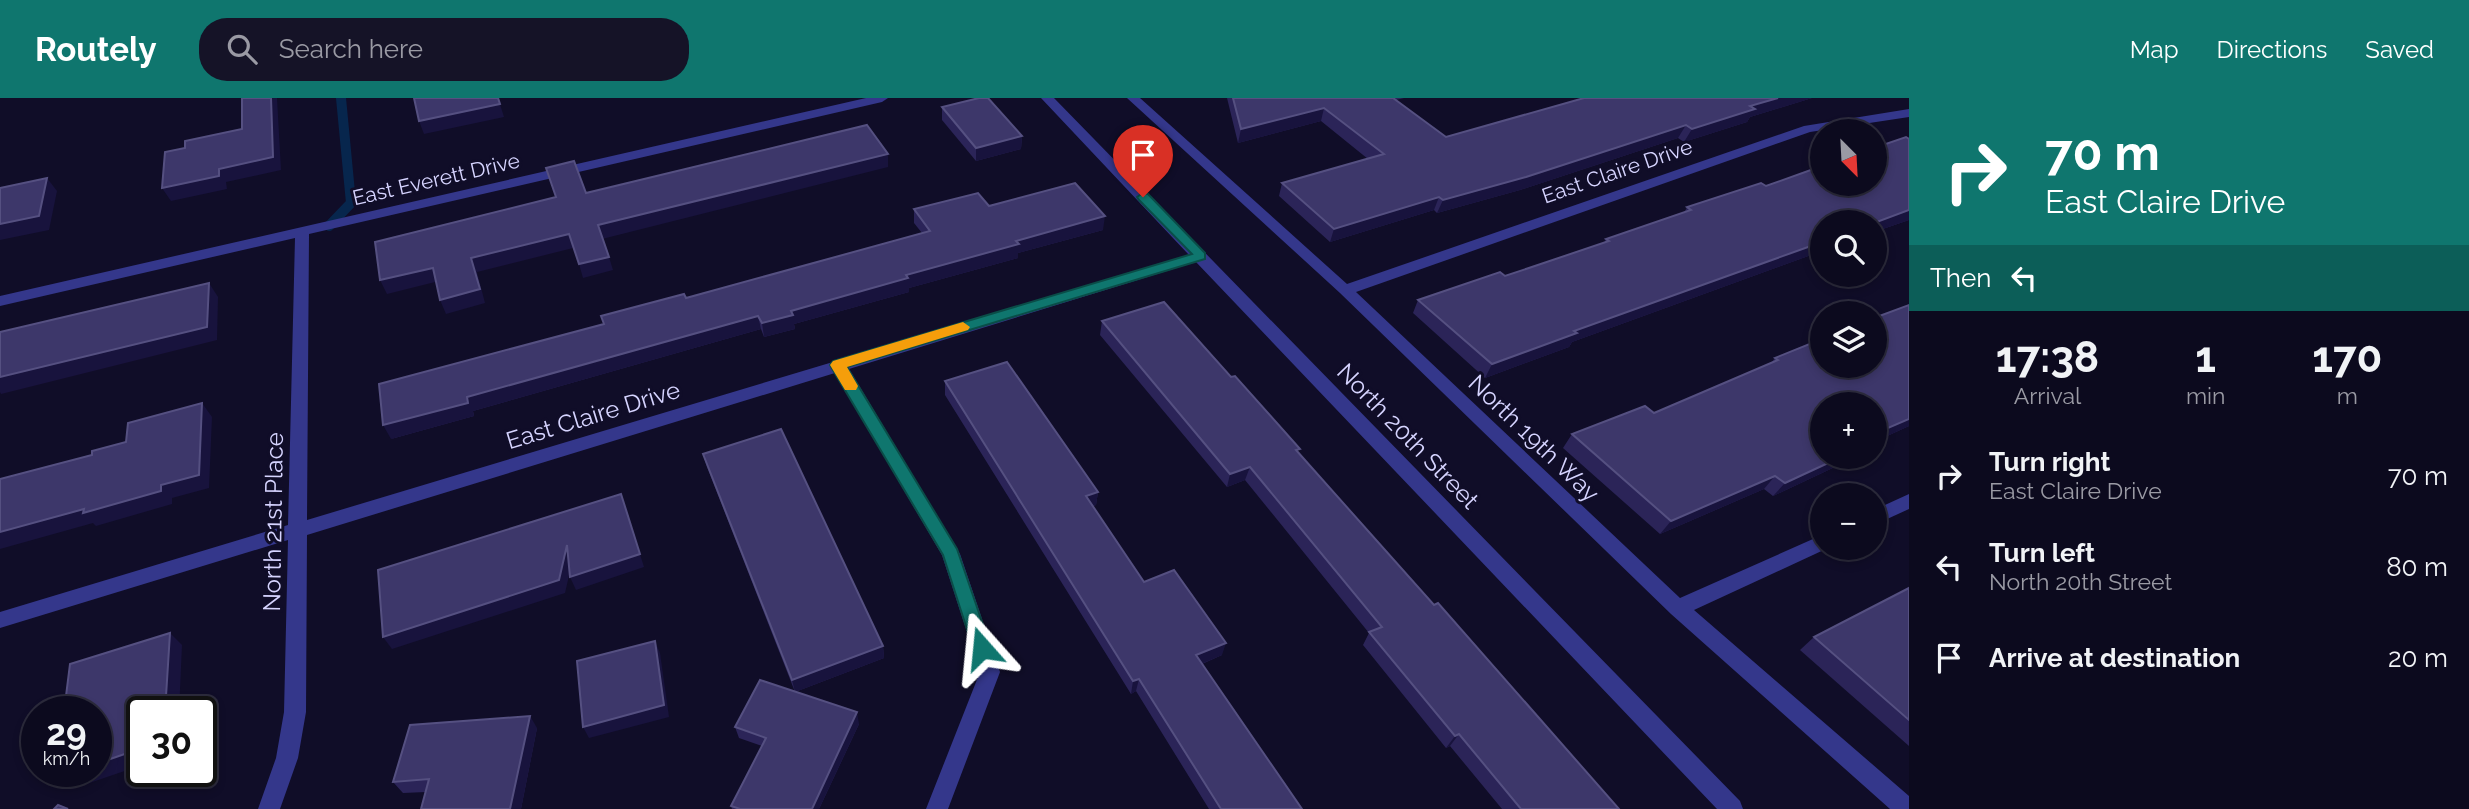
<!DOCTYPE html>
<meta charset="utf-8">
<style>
body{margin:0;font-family:Raleway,sans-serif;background:#151327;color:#f1f3f6;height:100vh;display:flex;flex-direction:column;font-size:26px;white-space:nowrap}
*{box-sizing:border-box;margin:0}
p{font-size:23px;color:#9a9aa4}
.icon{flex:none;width:38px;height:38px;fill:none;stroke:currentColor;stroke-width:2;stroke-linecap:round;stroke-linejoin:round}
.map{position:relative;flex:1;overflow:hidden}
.details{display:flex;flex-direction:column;background:#0c0a1e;width:560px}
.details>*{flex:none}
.guide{background:#0f766e;color:#fff;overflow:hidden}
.needle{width:46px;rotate:156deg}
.tools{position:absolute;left:1810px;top:21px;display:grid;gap:14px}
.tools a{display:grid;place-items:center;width:77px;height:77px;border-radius:50%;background:#0c0a1e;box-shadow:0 4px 10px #0003,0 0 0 2px #2c2b3c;font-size:35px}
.speed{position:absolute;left:21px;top:598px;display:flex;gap:14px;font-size:35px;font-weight:700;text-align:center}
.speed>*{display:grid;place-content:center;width:91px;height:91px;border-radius:50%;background:#0c0a1e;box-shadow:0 4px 10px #0003,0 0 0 2px #2c2b3c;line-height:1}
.speed small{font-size:18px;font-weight:400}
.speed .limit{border:4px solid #111;border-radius:10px;background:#fff;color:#111}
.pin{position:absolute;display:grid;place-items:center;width:60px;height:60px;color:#fff;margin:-72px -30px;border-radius:50% 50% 50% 0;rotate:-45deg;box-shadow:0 0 7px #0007}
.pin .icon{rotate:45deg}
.me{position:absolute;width:77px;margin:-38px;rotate:342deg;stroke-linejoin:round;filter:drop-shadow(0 0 5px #0008)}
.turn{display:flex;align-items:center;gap:24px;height:147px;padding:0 21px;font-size:32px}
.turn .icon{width:91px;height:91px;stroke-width:2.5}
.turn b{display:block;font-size:49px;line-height:60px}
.then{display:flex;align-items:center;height:66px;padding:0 21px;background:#0003;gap:14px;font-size:26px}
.eta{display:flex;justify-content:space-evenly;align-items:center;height:119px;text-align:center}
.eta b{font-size:42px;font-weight:700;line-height:49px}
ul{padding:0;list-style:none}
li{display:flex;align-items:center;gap:21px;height:91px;padding:0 21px}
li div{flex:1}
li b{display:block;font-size:26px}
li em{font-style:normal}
header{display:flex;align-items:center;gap:42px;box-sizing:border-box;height:98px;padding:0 35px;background:#0f766e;color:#fff}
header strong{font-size:33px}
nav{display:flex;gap:38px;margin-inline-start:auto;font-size:24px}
.search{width:490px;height:63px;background:#151327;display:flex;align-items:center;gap:18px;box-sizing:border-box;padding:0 24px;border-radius:28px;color:#9a9aa4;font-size:26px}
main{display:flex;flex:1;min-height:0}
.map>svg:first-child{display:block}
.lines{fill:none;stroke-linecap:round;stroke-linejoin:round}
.stream{stroke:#07264d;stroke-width:10}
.minor{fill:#34378b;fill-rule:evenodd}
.wall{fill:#2b2458}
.shaded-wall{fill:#18133d}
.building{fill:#3d376a;stroke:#555081;stroke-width:2}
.route{fill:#0f766e;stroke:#0a4d48;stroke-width:2}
.slow{fill:#f59e0b}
.labels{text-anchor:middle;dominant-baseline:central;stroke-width:6;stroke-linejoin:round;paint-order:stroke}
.far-street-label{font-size:21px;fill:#d6d4ff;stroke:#100d28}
.street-label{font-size:24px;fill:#d6d4ff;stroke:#100d28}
</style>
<header>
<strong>Routely</strong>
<div class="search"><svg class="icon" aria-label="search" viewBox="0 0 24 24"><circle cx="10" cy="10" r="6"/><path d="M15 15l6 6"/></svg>Search here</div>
<nav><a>Map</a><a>Directions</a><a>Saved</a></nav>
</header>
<main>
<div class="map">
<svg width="1909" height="711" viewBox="0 0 1909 711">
<rect width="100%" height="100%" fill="#100d28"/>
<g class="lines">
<path class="stream" d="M 329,128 L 351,105 L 341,0"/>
<g class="minor">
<path d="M 866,0 L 888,0 L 882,4 L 309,136 L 307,422 L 1189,157 L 1041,0 L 1054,0 L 1740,703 L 1743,711 L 1717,711 L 1196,164 L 849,271 L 960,456 L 1000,574 L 948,711 L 926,711 L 980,574 L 942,457 L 835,275 L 307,437 L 306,614 L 298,660 L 280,711 L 258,711 L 276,660 L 284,614 L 288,442 L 0,530 L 0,514 L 288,427 L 295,140 L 0,208 L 0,198 Z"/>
<path d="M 1127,0 L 1140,0 L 1347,186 L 1804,28 L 1909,11 L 1909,19 L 1810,34 L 1356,194 L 1680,500 L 1822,437 L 1822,450 L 1828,450 L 1694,512 L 1909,698 L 1909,711 L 1890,711 L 1671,516 L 1340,195 Z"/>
<path d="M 1909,396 L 1909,411 L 1874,427 L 1874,412 Z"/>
</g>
</g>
<g class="wall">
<path d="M 1227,0 L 1404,0 L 1396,2 L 1446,39 L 1584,0 L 1812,0 L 1750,19 L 1747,24 L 1684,44 L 1678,40 L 1520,92 L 1437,115 L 1434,112 L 1330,144 L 1279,98 L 1282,85 L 1368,61 L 1321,23 L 1238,45 Z"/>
<path d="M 942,9 L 1022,38 L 1021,51 L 976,63 L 942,22 Z"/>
<path d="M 1909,41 L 1909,122 L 1874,134 L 1822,124 L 1822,153 L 1572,244 L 1569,249 L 1485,280 L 1413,215 L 1418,202 L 1505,178 L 1604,145 L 1606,141 L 1684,115 L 1687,109 L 1766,88 Z"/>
<path d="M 989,108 L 1103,132 L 1018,155 L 1018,160 L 909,190 L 909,194 L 794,226 L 795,231 L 764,239 L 761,231 L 473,313 L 474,318 L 391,341 L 604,226 L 686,200 L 922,135 L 914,125 L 914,111 Z"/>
<path d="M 1909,207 L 1909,328 L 1874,344 L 1874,306 L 1822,306 L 1822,359 L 1856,359 L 1773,398 L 1764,391 L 1660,436 L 1563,350 L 1572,336 L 1645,308 L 1654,315 L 1771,265 L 1775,260 L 1822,241 L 1822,268 L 1874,268 L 1874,220 Z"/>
<path d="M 1102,223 L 1298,355 L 1434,507 L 1619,711 L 1502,711 L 1450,648 L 1446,650 L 1363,547 L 1369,535 L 1245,382 L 1227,389 L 1100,237 Z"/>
<path d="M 945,283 L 1098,394 L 1096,407 L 1093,408 L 1144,484 L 1222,557 L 1202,566 L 1302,711 L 1209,711 L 1136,593 L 1131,596 L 945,297 Z"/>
<path d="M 703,356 L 883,548 L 884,560 L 795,594 L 859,626 L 819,711 L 732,711 L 731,708 L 762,648 L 739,640 L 735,629 L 795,594 L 707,369 Z"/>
<path d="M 1909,490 L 1909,648 L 1800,552 L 1814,539 Z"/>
<path d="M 537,630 L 521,711 L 421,711 L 426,694 L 403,695 L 393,684 Z"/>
</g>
<g class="shaded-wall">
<path d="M 271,0 L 277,0 L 281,72 L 226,84 L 227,91 L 171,103 L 162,90 L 219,71 Z"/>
<path d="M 498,0 L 504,19 L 424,36 L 419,23 Z"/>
<path d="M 1778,0 L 1812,0 L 1750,19 L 1747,24 L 1684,44 L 1692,31 L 1750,8 Z"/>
<path d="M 1324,10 L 1321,23 L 1238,45 L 1241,31 Z"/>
<path d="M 1686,27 L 1678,40 L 1520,92 L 1437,115 L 1443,102 Z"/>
<path d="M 1022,38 L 1021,51 L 976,63 L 976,50 Z"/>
<path d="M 888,56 L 888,69 L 602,141 L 598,127 Z"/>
<path d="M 47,80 L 57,93 L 49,132 L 0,142 L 0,126 Z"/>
<path d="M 1439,99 L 1434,112 L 1330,144 L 1334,131 Z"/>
<path d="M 1909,112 L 1909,122 L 1874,134 L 1874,125 Z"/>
<path d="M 1105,118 L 1103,132 L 1018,155 L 1018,160 L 909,190 L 909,194 L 794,226 L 795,231 L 764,239 L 762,225 L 791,213 L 1016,143 Z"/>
<path d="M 569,136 L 573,150 L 477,174 L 485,205 L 446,216 L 440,202 L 471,160 Z"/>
<path d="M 1822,144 L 1822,153 L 1572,244 L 1569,249 L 1485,280 L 1492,266 L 1574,233 Z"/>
<path d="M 609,159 L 613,172 L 583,180 L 579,166 Z"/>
<path d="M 433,170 L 439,183 L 387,196 L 380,182 Z"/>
<path d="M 209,185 L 218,199 L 217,242 L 1,296 L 0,294 L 0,279 Z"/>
<path d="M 758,218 L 761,231 L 473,313 L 474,318 L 391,341 L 383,327 L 467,299 Z"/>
<path d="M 202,305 L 212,319 L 209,390 L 172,400 L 172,406 L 96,428 L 93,425 L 0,451 L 0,434 L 161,387 Z"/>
<path d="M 1909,321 L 1909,328 L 1874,344 L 1874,336 Z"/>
<path d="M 1841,359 L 1856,359 L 1773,398 L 1785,385 Z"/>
<path d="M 1250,369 L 1245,382 L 1227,389 L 1230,376 Z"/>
<path d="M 1775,378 L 1764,391 L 1660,436 L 1671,423 Z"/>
<path d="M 1098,394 L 1096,407 L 1084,411 L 1086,398 Z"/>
<path d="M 621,396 L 644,469 L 576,492 L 570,479 Z"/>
<path d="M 567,447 L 573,460 L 565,495 L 392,551 L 383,539 Z"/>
<path d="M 170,535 L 182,547 L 179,614 L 165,614 Z"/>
<path d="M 655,543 L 660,555 L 669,619 L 589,640 L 583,629 Z"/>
<path d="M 1226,545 L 1222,557 L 1192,570 L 1196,557 Z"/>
<path d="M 883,548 L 884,560 L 795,594 L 792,582 Z"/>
<path d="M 1139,581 L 1136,593 L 1131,596 L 1133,583 Z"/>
<path d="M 857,614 L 859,626 L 819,711 L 812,711 Z"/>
<path d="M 530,618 L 537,630 L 521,711 L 510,711 Z"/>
<path d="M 1459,636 L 1450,648 L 1446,650 L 1455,638 Z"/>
<path d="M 142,650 L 142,667 L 72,691 L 56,679 L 73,674 L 96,674 L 96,666 Z"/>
</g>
<g class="building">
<path d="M 242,0 L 271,0 L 273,59 L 219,71 L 219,78 L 162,90 L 165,54 L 185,50 L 185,43 L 242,31 Z"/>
<path d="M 414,0 L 498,0 L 500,6 L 419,23 Z"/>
<path d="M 979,0 L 988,0 L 1022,38 L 976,50 L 942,9 Z"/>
<path d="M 1233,0 L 1393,0 L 1446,39 L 1584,0 L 1778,0 L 1750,8 L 1755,11 L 1692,31 L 1686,27 L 1526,79 L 1443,102 L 1439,99 L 1334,131 L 1282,85 L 1384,56 L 1324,10 L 1241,31 Z"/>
<path d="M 867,27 L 888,56 L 598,127 L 609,159 L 579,166 L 569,136 L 471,160 L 480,191 L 440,202 L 433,170 L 380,182 L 375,144 L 556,99 L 546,70 L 574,63 L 586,95 Z"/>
<path d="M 1906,39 L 1909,41 L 1909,112 L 1874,125 L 1822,124 L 1822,144 L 1574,233 L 1577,235 L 1492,266 L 1418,202 L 1500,174 L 1505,178 L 1609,143 L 1606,141 L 1691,112 L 1687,109 L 1761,85 L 1766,88 L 1822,68 L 1822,86 L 1874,86 L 1874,50 Z"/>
<path d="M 47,80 L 39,118 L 0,126 L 0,90 Z"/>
<path d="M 1075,85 L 1105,118 L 1016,143 L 1019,146 L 906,177 L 908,180 L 791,213 L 793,217 L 762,225 L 758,218 L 467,299 L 468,305 L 383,327 L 379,286 L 604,226 L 601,218 L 684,196 L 686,200 L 930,133 L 914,111 L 978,95 L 989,108 Z"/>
<path d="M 209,185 L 207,229 L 0,279 L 0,234 Z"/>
<path d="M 1164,204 L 1231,279 L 1235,278 L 1300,351 L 1296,352 L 1434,507 L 1438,505 L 1619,711 L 1521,711 L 1459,636 L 1455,638 L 1369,534 L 1382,529 L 1250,369 L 1230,376 L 1102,223 Z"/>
<path d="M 1909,207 L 1909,321 L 1874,336 L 1874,306 L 1822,306 L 1822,359 L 1841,359 L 1785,385 L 1775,378 L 1671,423 L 1572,336 L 1645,308 L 1654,315 L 1778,262 L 1775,260 L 1822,241 L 1822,268 L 1874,268 L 1874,220 Z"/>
<path d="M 1007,264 L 1098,394 L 1086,398 L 1144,484 L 1174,472 L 1226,545 L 1196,557 L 1302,711 L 1221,711 L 1139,581 L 1133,583 L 945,283 Z"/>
<path d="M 202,305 L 199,377 L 161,387 L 161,393 L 83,415 L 84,411 L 0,434 L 0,381 L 92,357 L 92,353 L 126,344 L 128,325 Z"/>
<path d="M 781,331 L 883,548 L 792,582 L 703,356 Z"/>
<path d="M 621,396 L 640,456 L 570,479 L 567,447 L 559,482 L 383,539 L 378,472 Z"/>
<path d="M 1909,490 L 1909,622 L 1814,539 Z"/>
<path d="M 170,535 L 165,614 L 142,614 L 142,650 L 96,666 L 96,614 L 64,614 L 70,566 Z"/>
<path d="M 655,543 L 664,607 L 583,629 L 577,563 Z"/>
<path d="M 760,582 L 857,614 L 812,711 L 740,711 L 731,708 L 766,640 L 735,629 Z"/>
<path d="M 530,618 L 510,711 L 421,711 L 429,681 L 393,684 L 410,627 Z"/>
<path d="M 57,674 L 73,674 L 56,679 Z"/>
<path d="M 58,707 L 68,711 L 54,711 Z"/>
</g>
<path class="route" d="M 1143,95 L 1148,96 L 1205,155 L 1205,161 L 847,269 L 957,451 L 991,550 L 989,556 L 982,558 L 976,556 L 973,550 L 943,457 L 830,267 L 833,263 L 1192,156 L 1139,102 L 1137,99 Z"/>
<path class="slow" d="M 963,224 L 970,229 L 968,232 L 847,269 L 858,288 L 856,292 L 845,292 L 830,267 L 833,263 Z"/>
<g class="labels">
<g class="far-street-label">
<text transform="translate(1617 73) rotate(-19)">East Claire Drive</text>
<text transform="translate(436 81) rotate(-13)">East Everett Drive</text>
</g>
<g class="street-label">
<text transform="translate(593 317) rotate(-17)">East Claire Drive</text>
<text transform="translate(1408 338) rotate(46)">North 20th Street</text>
<text transform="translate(1534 340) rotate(44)">North 19th Way</text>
<text transform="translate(273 424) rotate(-89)">North 21st Place</text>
</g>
</g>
</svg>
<div class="tools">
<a><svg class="needle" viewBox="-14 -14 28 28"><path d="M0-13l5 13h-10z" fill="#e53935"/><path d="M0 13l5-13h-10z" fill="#9a9aa4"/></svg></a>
<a><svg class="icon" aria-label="search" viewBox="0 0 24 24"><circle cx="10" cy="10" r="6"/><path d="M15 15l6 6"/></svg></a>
<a><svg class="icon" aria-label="layers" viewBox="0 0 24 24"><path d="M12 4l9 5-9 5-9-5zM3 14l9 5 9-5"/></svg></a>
<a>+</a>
<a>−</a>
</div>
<div class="speed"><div>29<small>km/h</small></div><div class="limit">30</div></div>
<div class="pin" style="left:1143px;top:99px;background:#d93025"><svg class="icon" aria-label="arrive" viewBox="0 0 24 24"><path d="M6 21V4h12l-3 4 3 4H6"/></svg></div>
<svg class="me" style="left:982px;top:550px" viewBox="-20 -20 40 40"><path d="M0-17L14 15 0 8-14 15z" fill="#0f766e" stroke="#fff" stroke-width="4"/></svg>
</div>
<section class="details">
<div class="guide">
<div class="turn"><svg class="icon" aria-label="right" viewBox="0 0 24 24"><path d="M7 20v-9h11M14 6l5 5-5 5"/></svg><div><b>70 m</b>East Claire Drive</div></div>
<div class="then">Then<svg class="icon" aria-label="left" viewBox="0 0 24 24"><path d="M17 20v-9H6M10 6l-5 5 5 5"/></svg></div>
</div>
<div class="eta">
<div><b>17:38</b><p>Arrival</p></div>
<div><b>1</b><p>min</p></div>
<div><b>170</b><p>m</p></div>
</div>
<ul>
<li><svg class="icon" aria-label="right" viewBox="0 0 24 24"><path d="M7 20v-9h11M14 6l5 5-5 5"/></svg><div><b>Turn right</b><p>East Claire Drive</p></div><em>70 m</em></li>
<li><svg class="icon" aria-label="left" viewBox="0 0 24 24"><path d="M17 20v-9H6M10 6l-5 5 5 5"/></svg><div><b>Turn left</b><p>North 20th Street</p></div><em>80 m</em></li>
<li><svg class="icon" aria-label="arrive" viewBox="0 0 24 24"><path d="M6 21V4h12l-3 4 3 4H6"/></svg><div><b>Arrive at destination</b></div><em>20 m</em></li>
</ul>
</section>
</main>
